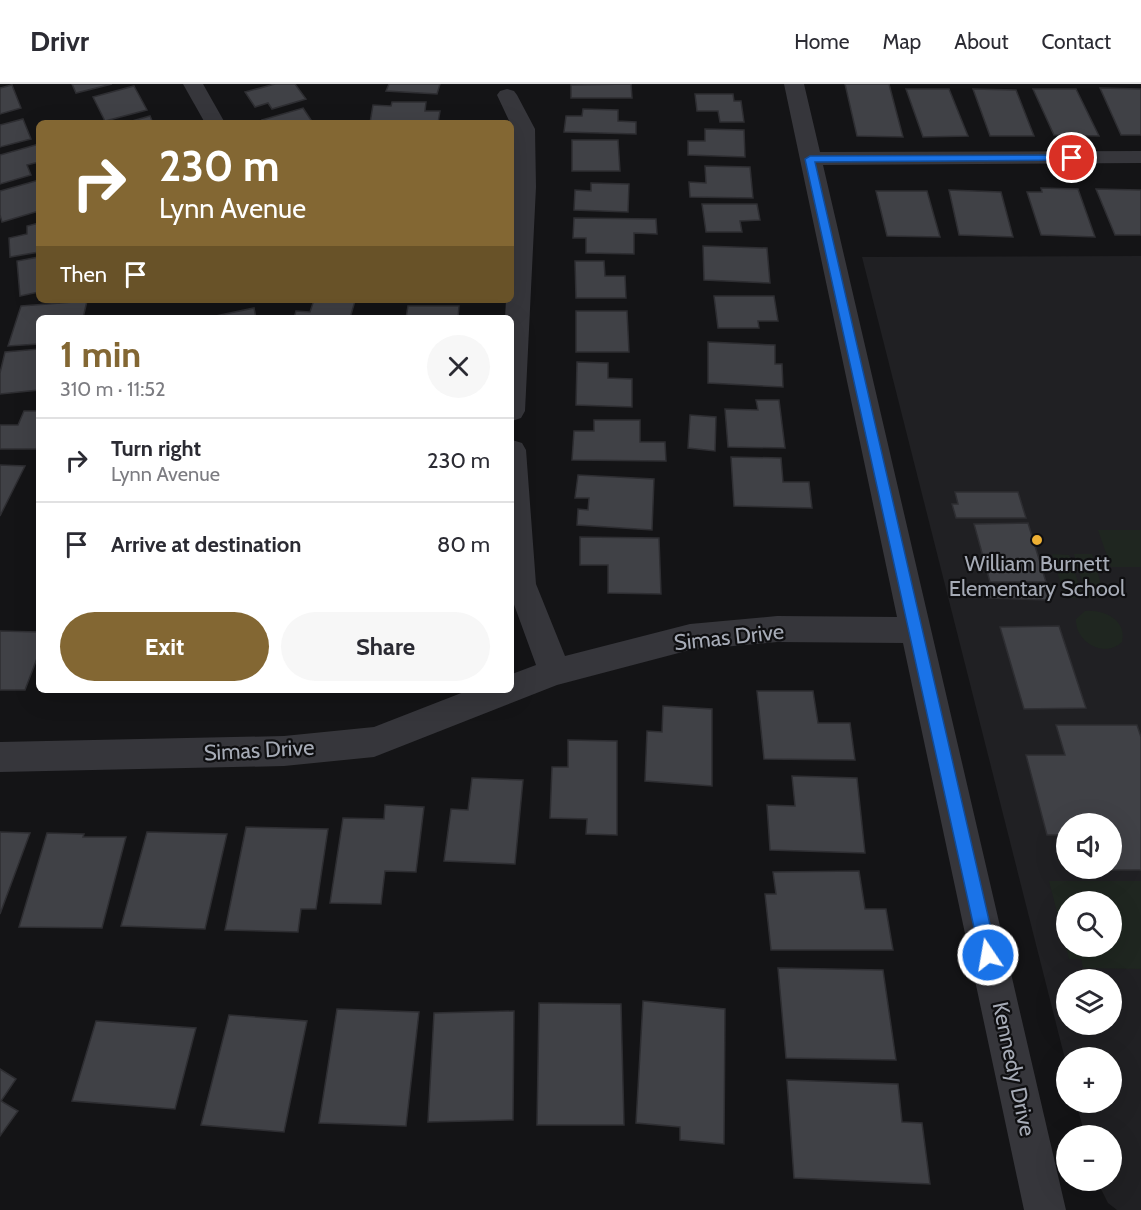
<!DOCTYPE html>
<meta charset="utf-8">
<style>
body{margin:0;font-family:Cabin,sans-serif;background:#f7f7f7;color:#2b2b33;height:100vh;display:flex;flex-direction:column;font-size:22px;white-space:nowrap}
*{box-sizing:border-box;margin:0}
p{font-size:20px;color:#7c7c81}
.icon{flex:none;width:33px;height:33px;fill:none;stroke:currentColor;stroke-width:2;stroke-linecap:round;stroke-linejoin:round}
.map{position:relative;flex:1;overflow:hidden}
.panel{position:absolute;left:36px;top:231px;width:478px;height:378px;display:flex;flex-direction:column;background:#fff;border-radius:9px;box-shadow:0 6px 24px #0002}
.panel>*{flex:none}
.top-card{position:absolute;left:36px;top:36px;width:478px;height:183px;border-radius:9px;box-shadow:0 6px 24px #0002;background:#836733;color:#fff;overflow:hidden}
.buttons{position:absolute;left:1056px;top:729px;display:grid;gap:12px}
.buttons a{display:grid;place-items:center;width:66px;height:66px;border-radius:50%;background:#fff;box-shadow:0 6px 24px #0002;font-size:30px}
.pin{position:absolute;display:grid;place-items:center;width:51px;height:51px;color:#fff;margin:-26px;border:3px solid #fff;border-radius:50%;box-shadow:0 2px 6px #0007}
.me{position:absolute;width:66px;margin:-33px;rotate:348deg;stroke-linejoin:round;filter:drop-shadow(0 0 4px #0008)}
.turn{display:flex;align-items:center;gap:21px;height:126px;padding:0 24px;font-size:27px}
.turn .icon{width:78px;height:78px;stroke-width:2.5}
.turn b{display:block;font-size:42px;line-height:51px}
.then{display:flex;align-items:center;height:57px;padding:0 24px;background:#0003;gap:12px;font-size:22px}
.round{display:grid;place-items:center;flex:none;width:63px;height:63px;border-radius:32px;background:#f7f7f7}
.summary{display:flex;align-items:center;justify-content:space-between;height:102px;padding:0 24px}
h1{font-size:36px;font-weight:700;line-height:45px;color:#836733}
.action{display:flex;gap:12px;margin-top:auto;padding:12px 24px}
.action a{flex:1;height:69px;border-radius:36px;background:#836733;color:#fff;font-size:24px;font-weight:700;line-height:69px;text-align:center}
.action a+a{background:#f7f7f7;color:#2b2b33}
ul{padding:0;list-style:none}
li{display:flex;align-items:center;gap:18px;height:84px;padding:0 24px;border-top:2px solid #e1e1e2}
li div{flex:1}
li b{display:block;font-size:22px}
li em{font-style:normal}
header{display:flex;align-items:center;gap:36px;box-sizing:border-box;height:84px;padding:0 30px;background:#fff;border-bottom:2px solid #e1e1e2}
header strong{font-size:28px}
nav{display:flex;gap:33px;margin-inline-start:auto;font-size:21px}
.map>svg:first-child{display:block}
.built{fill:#202023;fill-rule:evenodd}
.green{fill:#1f2620;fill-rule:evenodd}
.building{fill:#404146;stroke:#2e2e32;stroke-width:1.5}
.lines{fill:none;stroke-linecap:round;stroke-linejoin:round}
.minor{fill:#36363b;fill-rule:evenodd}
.route{fill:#1a73e8;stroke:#114b97;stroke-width:1.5}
.poi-dot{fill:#eeb034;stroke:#0f0f11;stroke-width:2}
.labels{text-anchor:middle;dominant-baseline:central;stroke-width:4.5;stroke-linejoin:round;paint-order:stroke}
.poi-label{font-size:22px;fill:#a6abb6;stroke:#0f0f11}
.street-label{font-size:22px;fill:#a6abb6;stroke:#0f0f11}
</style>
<header>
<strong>Drivr</strong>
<nav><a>Home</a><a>Map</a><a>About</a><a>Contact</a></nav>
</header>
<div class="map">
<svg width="1141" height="1126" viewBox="0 0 1141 1126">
<rect width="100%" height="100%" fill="#141416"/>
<path class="built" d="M 1141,172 L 1141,1126 L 1117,1126 L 1108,1119 L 1097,1097 L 1112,1096 L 1112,1052 L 1085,1051 L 1076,1019 L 1112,1018 L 1112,974 L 1066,974 L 1066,979 L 862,173 ZM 1066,740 L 1112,740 L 1112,784 L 1066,784 ZM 1066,818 L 1112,818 L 1112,862 L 1066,862 ZM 1066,896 L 1112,896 L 1112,940 L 1066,940 Z"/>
<g class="green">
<path d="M 1098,446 L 1141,446 L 1141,483 L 1111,483 Z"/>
<path d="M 1052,470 L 1069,471 L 1083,514 L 1065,514 Z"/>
<path d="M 1074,470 L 1092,470 L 1105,514 L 1087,514 Z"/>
<path d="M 1085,527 C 1104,525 1127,536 1122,558 C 1104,575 1075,558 1076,535 Z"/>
<path d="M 1049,797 L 1141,797 L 1141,885 L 1083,884 L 1081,875 L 1069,875 ZM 1066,818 L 1112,818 L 1112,862 L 1066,862 Z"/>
</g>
<g class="building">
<path d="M 72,0 L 112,0 L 76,9 Z"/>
<path d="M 275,0 L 295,0 L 306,15 L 272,25 L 268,19 L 255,23 L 245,8 Z"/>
<path d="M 389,0 L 440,0 L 437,10 L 386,7 Z"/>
<path d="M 631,0 L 632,14 L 571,14 L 571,1 Z"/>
<path d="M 845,0 L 889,0 L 903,53 L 857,52 Z"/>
<path d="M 12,1 L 21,24 L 0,30 L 0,4 Z"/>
<path d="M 134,2 L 147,26 L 105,37 L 93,13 Z"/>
<path d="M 1100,4 L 1141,5 L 1141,51 L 1121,51 Z"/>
<path d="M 906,5 L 949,5 L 968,52 L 923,53 Z"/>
<path d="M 973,5 L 1016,6 L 1034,52 L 990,52 Z"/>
<path d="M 1033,5 L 1076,5 L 1099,52 L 1054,51 Z"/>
<path d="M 695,10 L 733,10 L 734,17 L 741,17 L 744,38 L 720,38 L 718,27 L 697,27 Z"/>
<path d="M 392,18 L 426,18 L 425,27 L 440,27 L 438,39 L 370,39 L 373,21 L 391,22 Z"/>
<path d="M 303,24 L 313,39 L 264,39 L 262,36 Z"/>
<path d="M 583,25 L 618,26 L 618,37 L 636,38 L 636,50 L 564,48 L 566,32 L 582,32 Z"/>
<path d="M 150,32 L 153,39 L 125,39 Z"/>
<path d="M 23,35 L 31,55 L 0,63 L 0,41 Z"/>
<path d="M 705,45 L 744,46 L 745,73 L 688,71 L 688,57 L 705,57 Z"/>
<path d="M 572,56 L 618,56 L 620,87 L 572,87 Z"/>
<path d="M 39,60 L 39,78 L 27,81 L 31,91 L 0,100 L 0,71 Z"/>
<path d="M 705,82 L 750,83 L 753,114 L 690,113 L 689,98 L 706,99 Z"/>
<path d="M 39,96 L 39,127 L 2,138 L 0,131 L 0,107 Z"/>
<path d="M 591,99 L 629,100 L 628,128 L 574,126 L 575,106 L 591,107 Z"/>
<path d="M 1041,104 L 1078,105 L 1095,153 L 1041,151 L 1027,108 L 1042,108 Z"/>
<path d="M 1096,105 L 1141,106 L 1141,151 L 1115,151 Z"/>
<path d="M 949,106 L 1001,108 L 1013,153 L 959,151 Z"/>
<path d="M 876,107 L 927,107 L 940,153 L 887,152 Z"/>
<path d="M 702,120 L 757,120 L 760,136 L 740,137 L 742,148 L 706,148 Z"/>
<path d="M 574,134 L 656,135 L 657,150 L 634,149 L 634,170 L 586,169 L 586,154 L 573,154 Z"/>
<path d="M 39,139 L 39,168 L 10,173 L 9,154 L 27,150 L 27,142 Z"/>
<path d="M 703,162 L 767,164 L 770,199 L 704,196 Z"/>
<path d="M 39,173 L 39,208 L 20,212 L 17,177 Z"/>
<path d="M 575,177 L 604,177 L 605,192 L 625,192 L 626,214 L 576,214 Z"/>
<path d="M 714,212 L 774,212 L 778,237 L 758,237 L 759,244 L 718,244 Z"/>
<path d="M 314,216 L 339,216 L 355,217 L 350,234 L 294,234 L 296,227 L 310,228 Z"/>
<path d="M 87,217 L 83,234 L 39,234 L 39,260 L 8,262 L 21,222 Z"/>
<path d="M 408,222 L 459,222 L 458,234 L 406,234 Z"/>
<path d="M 254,224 L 256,234 L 206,234 Z"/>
<path d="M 576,227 L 627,227 L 629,268 L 576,268 Z"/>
<path d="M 708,258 L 775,261 L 775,280 L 782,280 L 783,303 L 708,299 Z"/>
<path d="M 39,265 L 39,306 L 0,310 L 0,289 L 5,268 Z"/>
<path d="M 577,278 L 608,279 L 608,294 L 632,295 L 632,323 L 576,321 Z"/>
<path d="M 756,316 L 779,316 L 785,364 L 728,363 L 725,325 L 758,326 Z"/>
<path d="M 24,327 L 39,327 L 39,359 L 36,365 L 0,365 L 0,341 L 18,341 Z"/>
<path d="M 690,331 L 716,333 L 715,367 L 688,364 Z"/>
<path d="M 594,336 L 640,336 L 640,358 L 665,358 L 666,377 L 572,376 L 574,347 L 594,347 Z"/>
<path d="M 731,373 L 781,374 L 783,398 L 809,398 L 812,424 L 734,422 Z"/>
<path d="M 0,381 L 25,382 L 0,432 Z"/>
<path d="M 578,391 L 654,395 L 652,446 L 577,441 L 578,425 L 588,426 L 589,414 L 575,414 Z"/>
<path d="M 955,408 L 1018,408 L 1026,434 L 956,434 L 952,420 L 958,420 Z"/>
<path d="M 1028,439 L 1046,498 L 990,498 L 974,440 Z"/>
<path d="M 580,453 L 659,454 L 661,510 L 608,509 L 608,481 L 580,481 Z"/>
<path d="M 986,504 L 1045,505 L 1049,516 L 988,514 Z"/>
<path d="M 1059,542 L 1086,624 L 1024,625 L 1000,543 Z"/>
<path d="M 0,547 L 39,548 L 39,569 L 25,606 L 0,606 Z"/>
<path d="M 757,607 L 813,607 L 818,639 L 850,639 L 855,676 L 764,675 Z"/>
<path d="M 663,622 L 712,625 L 712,702 L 645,697 L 647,647 L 662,648 Z"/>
<path d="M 1056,641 L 1137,641 L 1141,653 L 1141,786 L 1096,786 L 1112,784 L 1112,740 L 1066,740 L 1066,751 L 1047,751 L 1026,671 L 1065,671 Z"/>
<path d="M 568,656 L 617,657 L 617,751 L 586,750 L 587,735 L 550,734 L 552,683 L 568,683 Z"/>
<path d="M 792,692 L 857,694 L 865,769 L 770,766 L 767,721 L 795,722 Z"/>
<path d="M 472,694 L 523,696 L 515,780 L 444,777 L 451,725 L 468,726 Z"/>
<path d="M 385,721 L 424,723 L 416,788 L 385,787 L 381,820 L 330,819 L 343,734 L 384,735 Z"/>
<path d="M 246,743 L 328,745 L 316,825 L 301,825 L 298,848 L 225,846 Z"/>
<path d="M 0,748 L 30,749 L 0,830 Z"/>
<path d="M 147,748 L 227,750 L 205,845 L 121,842 Z"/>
<path d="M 47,749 L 84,750 L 83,753 L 126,753 L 102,844 L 19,843 Z"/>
<path d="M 859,787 L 865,825 L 886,825 L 893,866 L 771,866 L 765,810 L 776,810 L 773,788 Z"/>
<path d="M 778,884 L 883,886 L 896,976 L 786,974 Z"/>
<path d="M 643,917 L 725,925 L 724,1060 L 680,1056 L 680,1043 L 636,1039 Z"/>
<path d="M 539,919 L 621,920 L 624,1041 L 537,1041 Z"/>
<path d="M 337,925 L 419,928 L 406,1042 L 319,1039 Z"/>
<path d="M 514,927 L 513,1036 L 428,1038 L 434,929 Z"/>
<path d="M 229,931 L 307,937 L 284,1048 L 201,1041 Z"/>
<path d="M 96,937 L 196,944 L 175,1025 L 72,1017 Z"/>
<path d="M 0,985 L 16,995 L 1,1017 L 18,1027 L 0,1052 Z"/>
<path d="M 787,996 L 898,1000 L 902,1038 L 922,1039 L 930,1100 L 794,1094 Z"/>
</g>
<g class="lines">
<g class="minor">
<path d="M 183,0 L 203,0 L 225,39 L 205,39 Z"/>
<path d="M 784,0 L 804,0 L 820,68 L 1141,67 L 1141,79 L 823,81 L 1066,1126 L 1024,1126 L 903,559 L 777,558 L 690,566 L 557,601 L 374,673 L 284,682 L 0,688 L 0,658 L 284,652 L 374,643 L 469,606 L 512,606 L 512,590 L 536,581 L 512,515 L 512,356 L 522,359 L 526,366 L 536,500 L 565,572 L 690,540 L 777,532 L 897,533 Z"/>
<path d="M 507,5 L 514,7 L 517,11 L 535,45 L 536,103 L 525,327 L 521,334 L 512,337 L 512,234 L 505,234 L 506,216 L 512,216 L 513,45 L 497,11 L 500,7 Z"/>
</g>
</g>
<path class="route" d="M 1072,71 L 1076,74 L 1075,76 L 815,78 L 997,871 L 994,877 L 988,879 L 983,877 L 980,871 L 805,75 L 810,72 Z"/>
<circle class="poi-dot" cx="1037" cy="456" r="6"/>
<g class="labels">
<g class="poi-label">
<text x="1037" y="479">William Burnett<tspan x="1037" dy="25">Elementary School</tspan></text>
</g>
<g class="street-label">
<text transform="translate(729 553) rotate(-6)">Simas Drive</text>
<text transform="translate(259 666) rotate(-3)">Simas Drive</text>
<text transform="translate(1014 985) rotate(78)">Kennedy Drive</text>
</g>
</g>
</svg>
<div class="buttons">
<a><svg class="icon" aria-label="sound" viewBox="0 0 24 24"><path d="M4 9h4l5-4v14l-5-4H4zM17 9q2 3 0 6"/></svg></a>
<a><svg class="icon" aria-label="search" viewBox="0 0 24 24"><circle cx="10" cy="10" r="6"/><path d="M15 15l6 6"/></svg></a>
<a><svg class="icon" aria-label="layers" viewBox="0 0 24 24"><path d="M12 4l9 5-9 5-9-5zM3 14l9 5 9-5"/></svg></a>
<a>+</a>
<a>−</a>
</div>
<div class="pin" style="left:1072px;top:74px;background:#d93025"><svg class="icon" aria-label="arrive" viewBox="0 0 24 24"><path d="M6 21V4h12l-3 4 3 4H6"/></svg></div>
<svg class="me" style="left:988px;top:871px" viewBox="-20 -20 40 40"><circle r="17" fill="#1a73e8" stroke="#fff" stroke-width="3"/><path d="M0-11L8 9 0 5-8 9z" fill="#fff"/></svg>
<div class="top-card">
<div class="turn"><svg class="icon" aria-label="right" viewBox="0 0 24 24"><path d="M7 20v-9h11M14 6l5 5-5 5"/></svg><div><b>230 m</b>Lynn Avenue</div></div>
<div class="then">Then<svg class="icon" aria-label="arrive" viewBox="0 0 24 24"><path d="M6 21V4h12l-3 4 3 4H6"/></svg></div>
</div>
<section class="panel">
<div class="summary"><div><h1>1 min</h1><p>310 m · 11:52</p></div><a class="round"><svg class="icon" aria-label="close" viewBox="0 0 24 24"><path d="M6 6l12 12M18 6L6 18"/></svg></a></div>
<ul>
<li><svg class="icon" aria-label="right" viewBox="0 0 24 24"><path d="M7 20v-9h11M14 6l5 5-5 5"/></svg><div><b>Turn right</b><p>Lynn Avenue</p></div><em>230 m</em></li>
<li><svg class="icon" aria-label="arrive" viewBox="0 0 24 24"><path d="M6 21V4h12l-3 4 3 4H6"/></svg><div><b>Arrive at destination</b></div><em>80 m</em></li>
</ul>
<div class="action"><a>Exit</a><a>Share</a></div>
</section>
</div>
